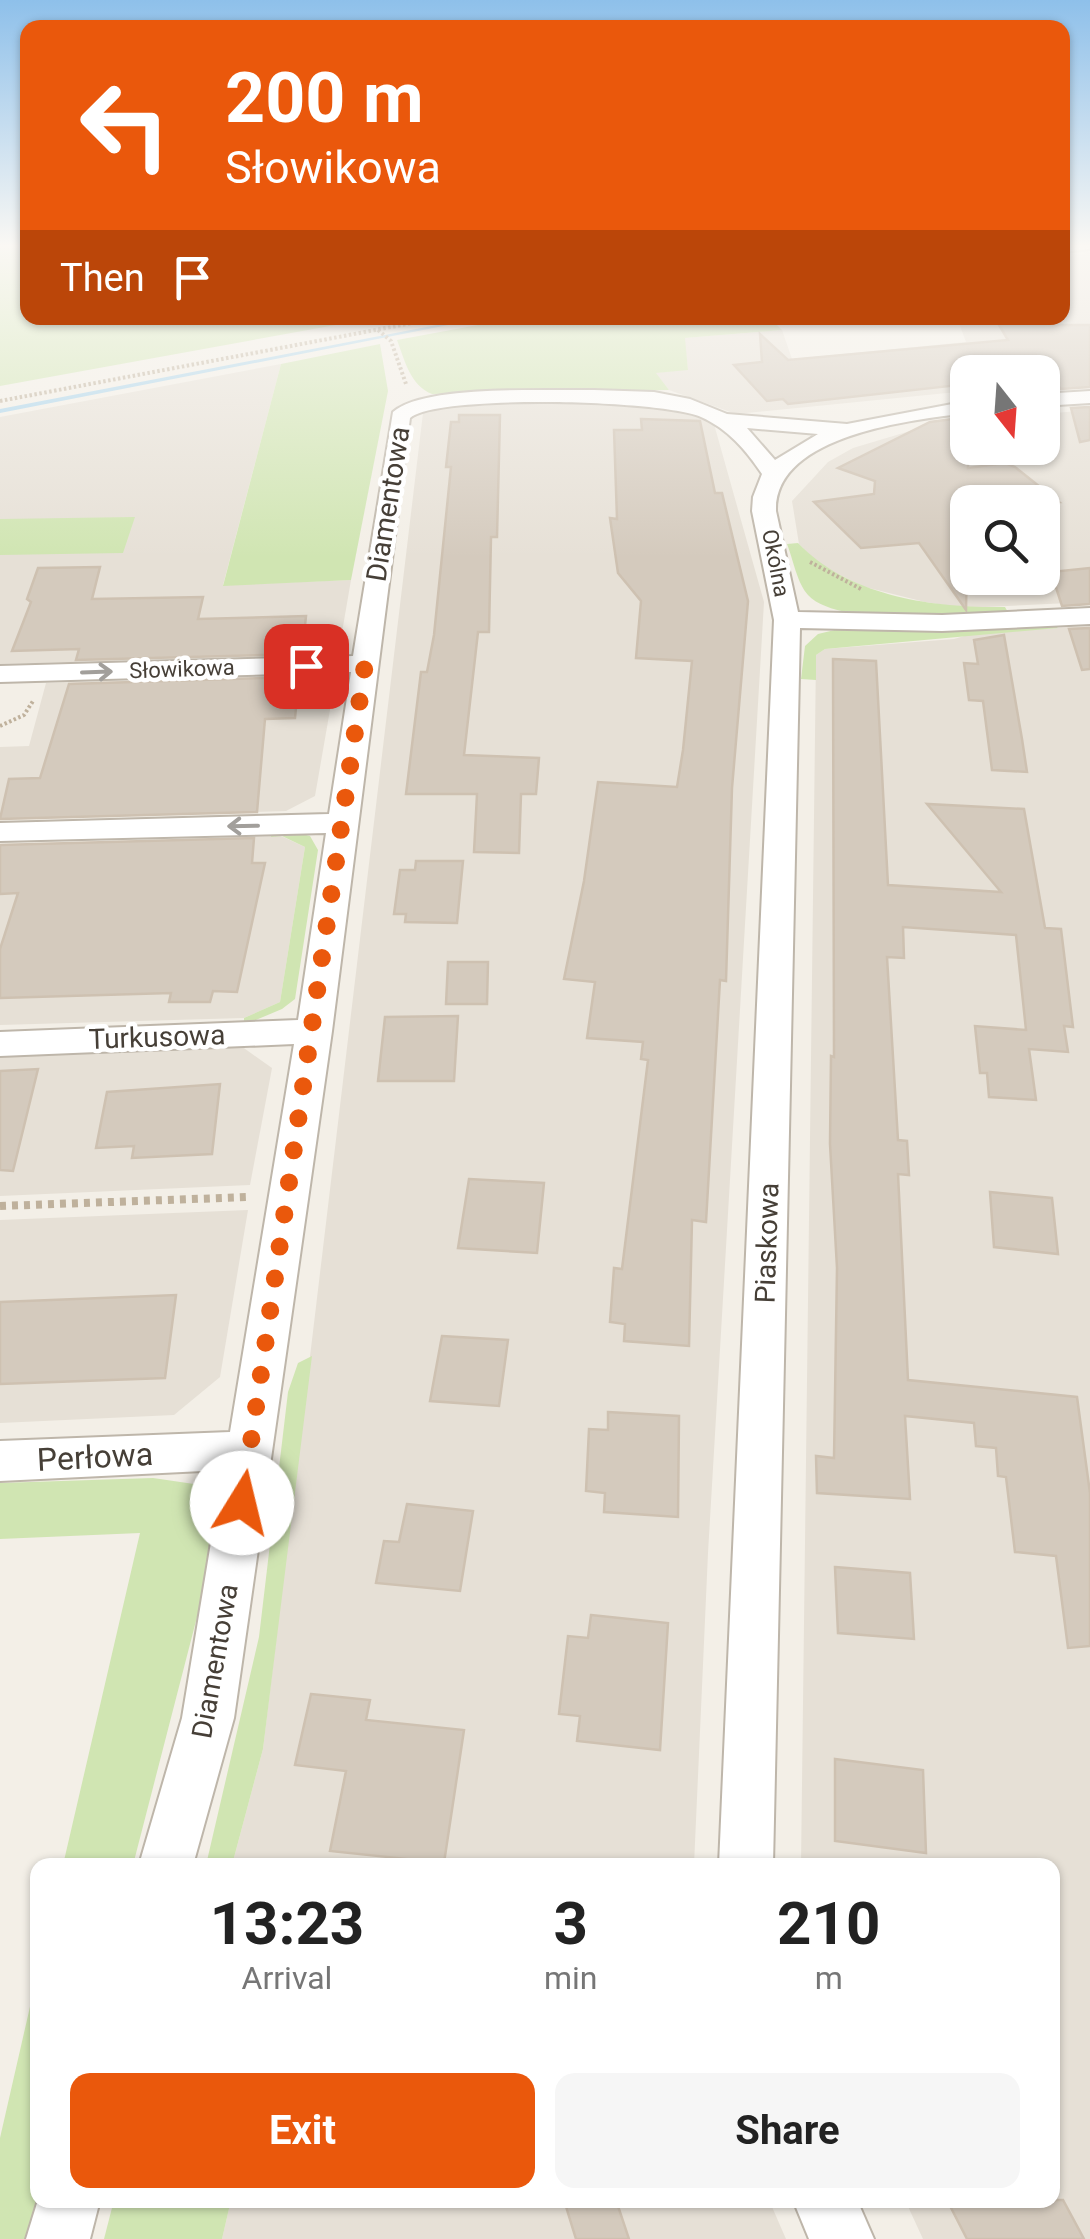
<!DOCTYPE html>
<meta charset="utf-8">
<style>
body{margin:0;font-family:Roboto,sans-serif;background:#f6f6f6;color:#222;height:100vh;display:flex;flex-direction:column;font-size:38px;white-space:nowrap}
*{box-sizing:border-box;margin:0}
p{font-size:32px;color:#767676}
.icon{flex:none;width:55px;height:55px;fill:none;stroke:currentColor;stroke-width:2;stroke-linecap:round;stroke-linejoin:round}
.map{position:relative;flex:1;overflow:hidden}
.panel{position:absolute;left:30px;top:1858px;width:1030px;height:350px;display:flex;flex-direction:column;background:#fff;border-radius:20px;box-shadow:0 2px 8px #0004}
.panel>*{flex:none}
.banner{position:absolute;left:20px;top:20px;width:1050px;height:305px;border-radius:20px;box-shadow:0 2px 8px #0004;background:#ea580c;color:#fff;overflow:hidden}
.needle{width:65px;rotate:163deg}
.controls{position:absolute;left:950px;top:355px;display:grid;gap:20px}
.controls a{display:grid;place-items:center;width:110px;height:110px;border-radius:20px;background:#fff;box-shadow:0 2px 8px #0004;font-size:50px}
.pin{position:absolute;display:grid;place-items:center;width:85px;height:85px;color:#fff;margin:-42px;border-radius:20px;box-shadow:0 5px 15px #0006}
.me{position:absolute;width:110px;margin:-55px;rotate:9deg;stroke-linejoin:round;filter:drop-shadow(0 0 8px #0008)}
.turn{display:flex;align-items:center;gap:35px;height:210px;padding:0 40px;font-size:45px}
.turn .icon{width:130px;height:130px;stroke-width:2.5}
.turn b{display:block;font-size:70px;line-height:85px}
.then{display:flex;align-items:center;height:95px;padding:0 40px;background:#0003;gap:20px;font-size:38px}
.eta{display:flex;justify-content:space-evenly;align-items:center;height:170px;text-align:center}
.eta b{font-size:60px;font-weight:700;line-height:70px}
.primary-button{display:flex;gap:20px;margin-top:auto;padding:20px 40px}
.primary-button a{flex:1;height:115px;border-radius:20px;background:#ea580c;color:#fff;font-size:40px;font-weight:700;line-height:115px;text-align:center}
.primary-button a+a{background:#f6f6f6;color:#222}
.map>svg:first-child{display:block}
.residential{fill:#e6e0d6;fill-rule:evenodd}
.green{fill:#d0e5b2}
.lines{fill:none;stroke-linecap:round;stroke-linejoin:round}
.stream{fill:#a7d3ec;fill-rule:evenodd}
.building{fill:#d4cabd;stroke:#cec1b1;stroke-width:2.5}
.minor-casing{stroke:#beb6aa;stroke-width:4}
.path-far1{stroke:#bfb19c;stroke-width:4;stroke-dasharray:2.5 2.5;stroke-linecap:butt}
.path{stroke:#bfb19c;stroke-width:8;stroke-dasharray:6 6;stroke-linecap:butt}
.minor{fill:#fff;fill-rule:evenodd}
.oneway{stroke:#a29f9b}
.route{stroke:#ea580c;stroke-width:18;stroke-dasharray:0 32.4}
.labels{text-anchor:middle;dominant-baseline:central;stroke-width:9;stroke-linejoin:round;paint-order:stroke}
.far-street-label{font-size:22px;fill:#463f37;stroke:#fff}
.street-label{font-size:28px;fill:#463f37;stroke:#fff}
.near-street-label{font-size:32px;fill:#463f37;stroke:#fff}
</style>
<div class="map">
<svg width="1090" height="2239" viewBox="0 0 1090 2239">
<rect width="100%" height="100%" fill="#f3efe7"/>
<g class="residential">
<path d="M 1090,252 L 1090,381 L 1043,384 L 1042,372 L 968,372 L 967,391 L 736,414 L 669,390 L 655,373 L 688,369 L 684,338 L 782,330 L 792,359 L 966,342 L 957,318 L 1062,318 L 1063,258 Z"/>
<path d="M 281,364 L 223,585 L 351,580 L 340,644 L 314,655 L 0,664 L 0,417 Z"/>
<path d="M 660,401 L 714,424 L 764,602 L 708,1553 L 694,1865 L 232,1865 L 263,1749 L 423,413 L 450,406 Z"/>
<path d="M 1090,410 L 1090,602 L 964,608 L 925,602 L 865,587 L 819,565 L 799,544 L 792,501 L 828,462 L 853,448 L 920,428 L 968,448 L 1042,448 L 1043,414 ZM 968,502 L 1042,502 L 1042,578 L 968,578 Z"/>
<path d="M 1090,626 L 1090,2239 L 923,2239 L 905,2200 L 1052,2200 L 1052,1865 L 801,1865 L 816,655 L 825,649 L 954,639 L 975,633 Z"/>
<path d="M 311,675 L 334,687 L 315,796 L 286,811 L 0,819 L 0,747 L 29,746 L 46,683 Z"/>
<path d="M 281,836 L 305,847 L 280,1002 L 244,1018 L 0,1025 L 0,844 Z"/>
<path d="M 241,1046 L 272,1068 L 250,1185 L 0,1196 L 0,1056 Z"/>
<path d="M 248,1210 L 220,1377 L 174,1415 L 0,1423 L 0,1220 Z"/>
<path d="M 231,2200 L 769,2200 L 786,2239 L 222,2239 Z"/>
</g>
<g class="green">
<path d="M 0,244 L 27,244 L 28,318 L 374,318 L 0,386 Z"/>
<path d="M 516,318 L 770,318 L 782,330 L 685,338 L 688,370 L 656,373 L 669,390 L 432,394 C 410,385 405,361 397,340 Z"/>
<path d="M 380,344 L 388,391 L 351,580 L 223,586 L 281,364 Z"/>
<path d="M 135,517 L 123,553 L 0,555 L 0,519 Z"/>
<path d="M 798,543 C 850,597 933,608 1005,607 L 1009,614 C 965,615 838,628 808,595 C 797,583 793,559 787,544 Z"/>
<path d="M 1054,625 L 1058,628 L 825,649 L 816,655 L 816,680 L 801,679 L 805,646 L 818,634 L 843,628 Z"/>
<path d="M 291,831 L 310,836 L 318,850 L 295,999 L 282,1009 L 244,1025 L 244,1018 L 280,1002 L 305,847 L 282,836 L 271,837 L 272,832 Z"/>
<path d="M 312,1356 L 263,1749 L 232,1865 L 206,1865 L 259,1637 L 288,1392 L 298,1363 Z"/>
<path d="M 153,1478 L 194,1484 L 213,1517 L 205,1586 L 133,1865 L 63,1865 L 140,1533 L 0,1539 L 0,1483 Z"/>
<path d="M 37,1976 L 38,2200 L 44,2200 L 34,2239 L 0,2239 L 0,2138 Z"/>
<path d="M 114,2200 L 231,2200 L 222,2239 L 104,2239 Z"/>
</g>
<g class="lines">
<path class="stream" d="M 473,318 L 484,318 L 0,413 L 0,409 Z"/>
</g>
<g class="building">
<path d="M 999,325 L 1090,325 L 1090,387 L 1061,389 L 1042,372 L 968,372 L 968,384 L 788,404 L 783,399 L 767,401 L 734,365 L 762,362 L 760,334 L 788,360 L 1008,340 Z"/>
<path d="M 1090,407 L 1090,440 L 1080,442 L 1071,408 Z"/>
<path d="M 459,415 L 500,415 L 497,537 L 491,537 L 489,632 L 478,632 L 464,755 L 539,758 L 536,794 L 521,794 L 519,853 L 474,852 L 477,794 L 406,794 L 421,672 L 427,672 L 434,635 L 451,467 L 446,467 L 451,422 L 459,422 Z"/>
<path d="M 968,417 L 968,468 L 1005,463 L 1015,467 L 1059,502 L 968,502 L 966,610 L 919,543 L 861,548 L 814,502 L 874,494 L 875,481 L 838,468 L 930,422 Z"/>
<path d="M 641,419 L 700,421 L 715,493 L 722,493 L 748,601 L 732,788 L 726,981 L 720,980 L 706,1222 L 692,1220 L 689,1346 L 624,1341 L 625,1324 L 610,1322 L 614,1268 L 622,1269 L 648,1060 L 641,1059 L 643,1042 L 587,1038 L 595,982 L 564,979 L 584,881 L 598,782 L 677,787 L 683,750 L 692,661 L 636,658 L 641,601 L 618,573 L 610,518 L 617,519 L 614,430 L 642,430 Z"/>
<path d="M 100,567 L 92,599 L 203,597 L 198,619 L 306,616 L 302,654 L 76,660 L 79,649 L 12,651 L 31,602 L 27,599 L 38,568 Z"/>
<path d="M 1090,568 L 1090,604 L 1062,606 L 1051,572 Z"/>
<path d="M 1090,628 L 1090,669 L 1082,670 L 1069,629 Z"/>
<path d="M 1004,635 L 1022,739 L 1027,772 L 992,770 L 983,701 L 969,700 L 964,663 L 978,664 L 974,640 Z"/>
<path d="M 833,659 L 876,661 L 888,885 L 1001,892 L 927,804 L 1024,809 L 1045,928 L 1061,929 L 1073,1027 L 1064,1026 L 1068,1052 L 1029,1049 L 1036,1100 L 989,1097 L 987,1073 L 980,1073 L 975,1026 L 1026,1030 L 1016,935 L 903,927 L 904,958 L 887,957 L 898,1140 L 907,1141 L 909,1175 L 898,1174 L 908,1380 L 1077,1397 L 1090,1493 L 1090,1646 L 1068,1648 L 1056,1556 L 1015,1552 L 1006,1477 L 998,1476 L 996,1448 L 976,1446 L 974,1423 L 905,1416 L 910,1499 L 817,1493 L 816,1456 L 834,1458 L 837,1268 L 830,1144 L 831,1056 L 834,1057 Z"/>
<path d="M 299,677 L 295,718 L 265,719 L 257,812 L 0,819 L 9,779 L 40,778 L 69,684 Z"/>
<path d="M 254,838 L 252,863 L 265,863 L 237,992 L 213,991 L 210,1002 L 169,1002 L 171,993 L 0,998 L 0,949 L 18,893 L 0,894 L 0,845 Z"/>
<path d="M 416,861 L 463,861 L 457,923 L 405,922 L 406,914 L 394,914 L 400,870 L 415,870 Z"/>
<path d="M 448,962 L 488,962 L 487,1004 L 446,1004 Z"/>
<path d="M 458,1016 L 454,1081 L 378,1081 L 385,1017 Z"/>
<path d="M 38,1069 L 13,1171 L 0,1170 L 0,1071 Z"/>
<path d="M 220,1084 L 212,1154 L 132,1158 L 134,1146 L 96,1148 L 107,1092 Z"/>
<path d="M 469,1179 L 544,1183 L 537,1253 L 458,1248 Z"/>
<path d="M 990,1192 L 1052,1198 L 1058,1254 L 994,1247 Z"/>
<path d="M 176,1295 L 165,1378 L 0,1384 L 0,1302 Z"/>
<path d="M 442,1336 L 508,1340 L 499,1406 L 430,1401 Z"/>
<path d="M 608,1412 L 679,1416 L 678,1517 L 604,1512 L 605,1493 L 586,1491 L 589,1429 L 608,1430 Z"/>
<path d="M 407,1504 L 473,1511 L 460,1591 L 376,1583 L 384,1541 L 399,1542 Z"/>
<path d="M 835,1567 L 910,1573 L 914,1639 L 838,1633 Z"/>
<path d="M 591,1615 L 668,1623 L 660,1750 L 577,1741 L 580,1716 L 559,1714 L 568,1636 L 588,1638 Z"/>
<path d="M 311,1694 L 370,1700 L 366,1720 L 464,1730 L 444,1863 L 330,1851 L 346,1771 L 295,1765 Z"/>
<path d="M 835,1759 L 923,1770 L 926,1853 L 835,1841 Z"/>
<path d="M 564,2200 L 616,2200 L 629,2239 L 576,2239 Z"/>
<path d="M 947,2200 L 1063,2200 L 1084,2239 L 967,2239 Z"/>
</g>
<g class="lines">
<defs>
<g id="minor">
<path d="M 1062,244 L 1090,244 L 1090,249 L 1062,252 Z"/>
<path d="M 594,390 L 654,392 L 690,399 L 727,414 L 847,424 L 968,401 L 968,413 C 911,420 774,435 776,511 L 798,612 L 942,615 L 1090,608 L 1090,624 L 942,631 L 800,628 L 773,1865 L 719,1865 L 774,620 L 752,511 L 753,497 L 762,474 C 746,450 728,429 701,417 C 663,400 437,394 410,418 L 332,1031 L 234,1718 L 193,1865 L 139,1865 L 182,1718 L 223,1470 L 0,1481 L 0,1441 L 230,1432 L 294,1044 L 0,1056 L 0,1032 L 298,1020 L 326,833 L 0,841 L 0,823 L 329,814 L 351,672 L 0,682 L 0,666 L 353,656 L 393,412 C 424,384 549,391 594,390 ZM 747,428 L 818,434 L 775,460 Z"/>
<path d="M 1090,391 L 1090,403 L 1042,406 L 1042,394 Z"/>
<path d="M 38,2200 L 100,2200 L 90,2239 L 26,2239 Z"/>
<path d="M 793,2200 L 857,2200 L 874,2239 L 809,2239 Z"/>
</g>
</defs>
<use href="#minor" class="minor-casing"/>
<g class="path-far1">
<path d="M 378,330 L 391,341 L 406,384"/>
<path d="M 0,401 L 439,318"/>
<path d="M 810,562 L 861,589"/>
<path d="M 0,726 L 24,715 L 33,701"/>
</g>
<path class="path" d="M 0,1206 L 249,1197"/>
<use href="#minor" class="minor"/>
</g>
<defs><path id="oneway-shaft" d="M-6 0H5M1.5-3L5.5 0L1.5 3" fill="none" stroke-width="1.6" stroke-linecap="round" stroke-linejoin="round" transform="scale(2.5)"/></defs>
<g class="oneway">
<use href="#oneway-shaft" transform="translate(97 672) rotate(-2)"/>
<use href="#oneway-shaft" transform="translate(243 826) rotate(179)"/>
</g>
<linearGradient id="sky" x2="0" y2="1"><stop stop-color="#8ec0ea"/><stop offset="0.44" stop-color="#faf8f4"/><stop offset="1" stop-color="#faf8f4" stop-opacity="0"/></linearGradient>
<rect width="1090" height="558" fill="url(#sky)"/>
<g class="lines">
<path class="route" d="M 242,1503 L 365,664 L 306,666"/>
</g>
<g class="labels">
<g class="far-street-label">
<text transform="translate(776 563) rotate(79)">Okólna</text>
<text transform="translate(182 669) rotate(-2)">Słowikowa</text>
</g>
<g class="street-label">
<text transform="translate(388 504) rotate(-81)">Diamentowa</text>
<text transform="translate(157 1037) rotate(-2)">Turkusowa</text>
<text transform="translate(767 1243) rotate(-88)">Piaskowa</text>
<text transform="translate(215 1661) rotate(-80)">Diamentowa</text>
</g>
<g class="near-street-label">
<text transform="translate(95 1457) rotate(-3)">Perłowa</text>
</g>
</g>
</svg>
<div class="controls">
<a><svg class="needle" viewBox="-14 -14 28 28"><path d="M0-13l5 13h-10z" fill="#e53935"/><path d="M0 13l5-13h-10z" fill="#767676"/></svg></a>
<a><svg class="icon" aria-label="search" viewBox="0 0 24 24"><circle cx="10" cy="10" r="6"/><path d="M15 15l6 6"/></svg></a>
</div>
<div class="pin" style="left:306px;top:666px;background:#d93025"><svg class="icon" aria-label="arrive" viewBox="0 0 24 24"><path d="M6 21V4h12l-3 4 3 4H6"/></svg></div>
<svg class="me" style="left:242px;top:1503px" viewBox="-20 -20 40 40"><circle r="19" fill="#fff"/><path d="M0-13L10 11 0 6-10 11z" fill="#ea580c"/></svg>
<div class="banner">
<div class="turn"><svg class="icon" aria-label="left" viewBox="0 0 24 24"><path d="M17 20v-9H6M10 6l-5 5 5 5"/></svg><div><b>200 m</b>Słowikowa</div></div>
<div class="then">Then<svg class="icon" aria-label="arrive" viewBox="0 0 24 24"><path d="M6 21V4h12l-3 4 3 4H6"/></svg></div>
</div>
<section class="panel">
<div class="eta">
<div><b>13:23</b><p>Arrival</p></div>
<div><b>3</b><p>min</p></div>
<div><b>210</b><p>m</p></div>
</div>
<div class="primary-button"><a>Exit</a><a>Share</a></div>
</section>
</div>
